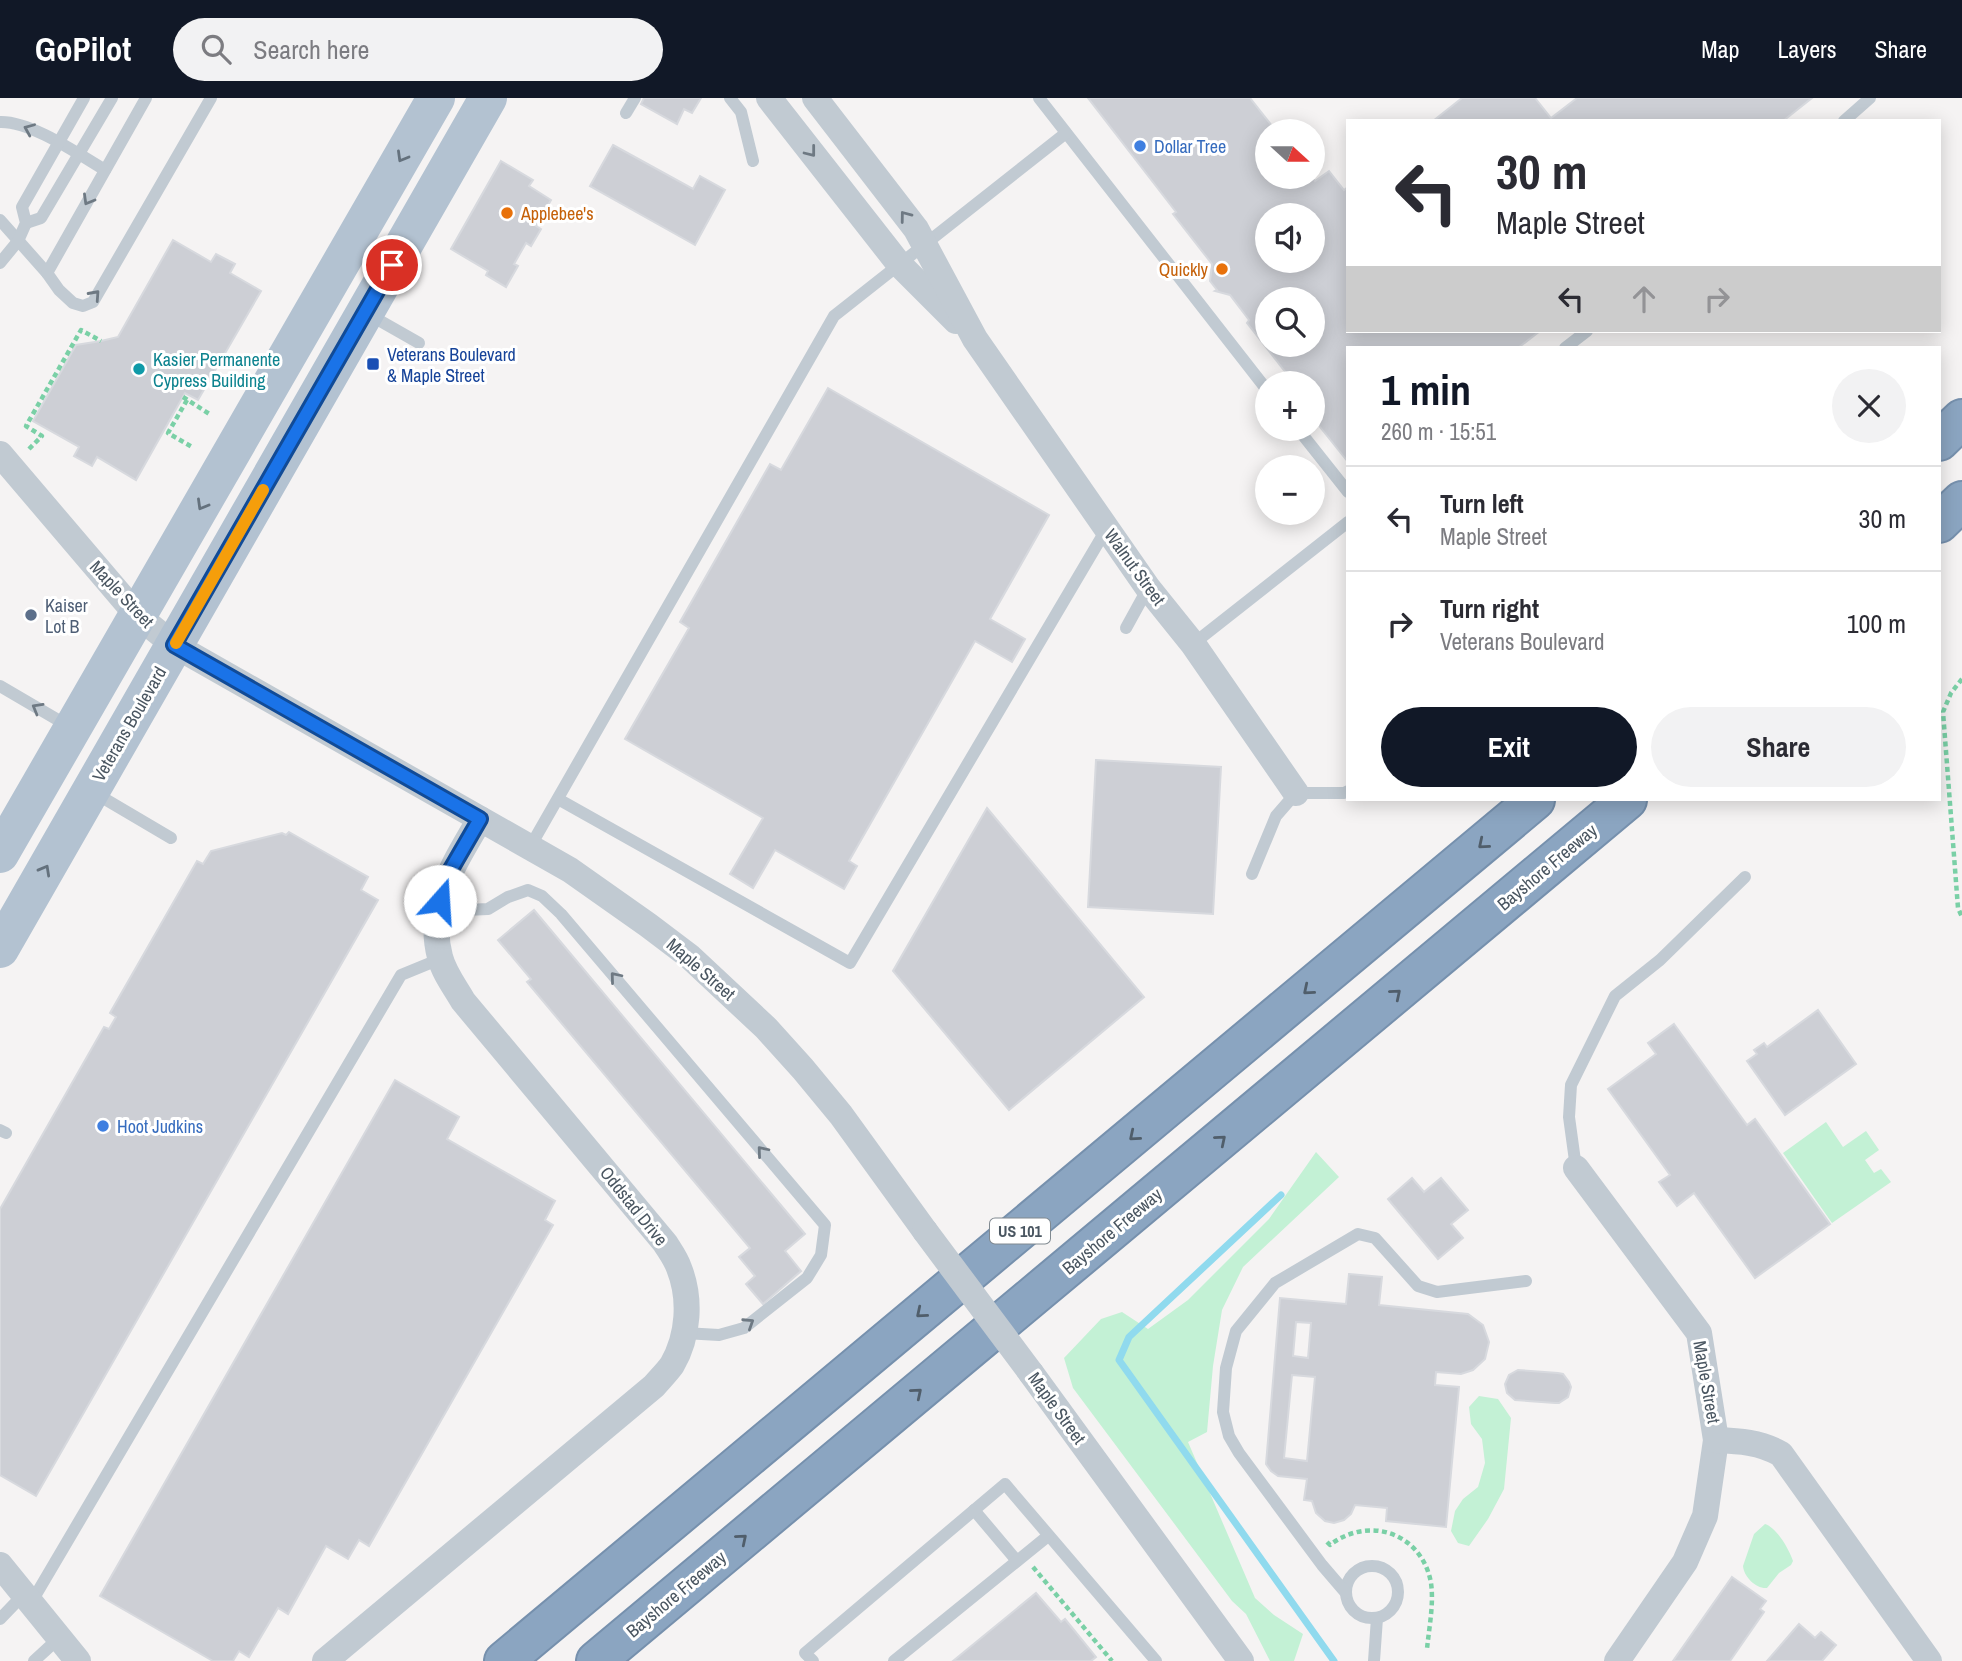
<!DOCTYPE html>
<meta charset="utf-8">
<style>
body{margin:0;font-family:"Archivo Narrow",sans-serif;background:#f2f2f3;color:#2b2b33;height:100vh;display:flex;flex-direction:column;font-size:26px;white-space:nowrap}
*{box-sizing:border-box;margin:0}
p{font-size:23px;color:#7c7c81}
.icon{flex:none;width:38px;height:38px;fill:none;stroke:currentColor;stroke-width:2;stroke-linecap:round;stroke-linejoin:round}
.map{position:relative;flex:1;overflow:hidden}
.details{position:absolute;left:1346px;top:248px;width:595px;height:455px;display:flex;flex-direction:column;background:#fff;border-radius:0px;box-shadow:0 4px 18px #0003}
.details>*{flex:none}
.top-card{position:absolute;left:1346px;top:21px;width:595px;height:214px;border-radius:0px;box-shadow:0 4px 18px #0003;background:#fff;color:#2b2b33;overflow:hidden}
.needle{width:46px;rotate:111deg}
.buttons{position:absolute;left:1255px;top:21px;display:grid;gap:14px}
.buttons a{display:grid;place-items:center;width:70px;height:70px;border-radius:50%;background:#fff;box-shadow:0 4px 18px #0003;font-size:35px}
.pin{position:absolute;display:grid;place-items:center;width:60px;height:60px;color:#fff;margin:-30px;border:4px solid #fff;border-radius:50%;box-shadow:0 2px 7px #0007}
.me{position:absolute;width:77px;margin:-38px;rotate:19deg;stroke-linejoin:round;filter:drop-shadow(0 0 5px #0008)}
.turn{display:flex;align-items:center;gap:24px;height:147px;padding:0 35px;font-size:32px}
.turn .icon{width:91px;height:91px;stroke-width:2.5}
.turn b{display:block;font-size:49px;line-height:60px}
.lanes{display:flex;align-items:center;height:66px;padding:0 35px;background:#0003;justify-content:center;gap:35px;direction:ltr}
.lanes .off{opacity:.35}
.round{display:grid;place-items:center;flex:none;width:74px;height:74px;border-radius:37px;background:#f2f2f3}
.head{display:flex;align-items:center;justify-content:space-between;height:119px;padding:0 35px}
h1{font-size:42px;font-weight:700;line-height:52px;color:#111827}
.cta{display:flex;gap:14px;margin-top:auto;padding:14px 35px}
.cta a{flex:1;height:80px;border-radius:42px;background:#111827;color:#fff;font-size:28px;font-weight:700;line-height:80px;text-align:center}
.cta a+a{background:#f2f2f3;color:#2b2b33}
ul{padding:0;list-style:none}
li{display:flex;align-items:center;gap:21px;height:105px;padding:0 35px;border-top:2px solid #e1e1e2}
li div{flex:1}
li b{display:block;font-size:26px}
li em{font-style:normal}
header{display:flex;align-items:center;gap:42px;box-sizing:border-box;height:98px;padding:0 35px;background:#111827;color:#fff}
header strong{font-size:33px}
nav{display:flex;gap:38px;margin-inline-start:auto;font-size:24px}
.search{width:490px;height:63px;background:#f2f2f3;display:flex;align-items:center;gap:18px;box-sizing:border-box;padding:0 24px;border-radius:38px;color:#7c7c81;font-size:26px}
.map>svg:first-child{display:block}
.green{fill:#c3f1d5}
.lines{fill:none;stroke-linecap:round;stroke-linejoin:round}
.stream{stroke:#90daee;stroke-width:7}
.building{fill:#cdcfd5;stroke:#d7d9de;stroke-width:2;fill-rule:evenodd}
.motorway-casing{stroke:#7690ad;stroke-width:42}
.path{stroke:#7ad0a6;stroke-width:4.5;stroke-dasharray:5 3.5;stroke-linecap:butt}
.service{stroke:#c1cad2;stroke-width:12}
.minor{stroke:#c1cad2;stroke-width:26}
.primary{stroke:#b3c2d1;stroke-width:38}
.motorway{stroke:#8ba5c1;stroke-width:38}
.minor-bridge{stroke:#c1cad2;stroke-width:26}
.oneway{stroke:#6e7983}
.oneway2{stroke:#64717d}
.oneway3{stroke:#505e6b}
.route-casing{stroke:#114b97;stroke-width:18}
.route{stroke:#1a73e8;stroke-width:12}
.slow{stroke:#f59e0b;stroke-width:12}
.shop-dot{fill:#3f7fe0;stroke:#fff;stroke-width:2.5}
.food-dot{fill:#e8710a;stroke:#fff;stroke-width:2.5}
.transit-dot{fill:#1a4fb4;stroke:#fff;stroke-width:2.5}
.culture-dot{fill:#0f9aa8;stroke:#fff;stroke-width:2.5}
.service-dot{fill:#5c6f8a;stroke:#fff;stroke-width:2.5}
.labels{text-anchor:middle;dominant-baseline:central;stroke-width:6;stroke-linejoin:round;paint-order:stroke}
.shield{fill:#fff;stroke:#808990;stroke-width:2}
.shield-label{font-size:16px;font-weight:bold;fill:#4a5661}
.shop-label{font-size:18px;fill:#366cbe;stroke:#fff;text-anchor:start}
.food-label{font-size:18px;fill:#c56008;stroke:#fff;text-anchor:start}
.transit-label{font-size:18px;fill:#164399;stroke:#fff;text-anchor:start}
.culture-label{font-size:18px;fill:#0d838f;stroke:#fff;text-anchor:start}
.street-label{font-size:18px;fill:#4a5661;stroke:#fff}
.service-label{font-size:18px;fill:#4e5e75;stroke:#fff;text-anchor:start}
</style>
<header>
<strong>GoPilot</strong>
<div class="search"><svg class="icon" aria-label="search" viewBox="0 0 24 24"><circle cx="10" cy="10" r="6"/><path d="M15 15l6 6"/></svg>Search here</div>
<nav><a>Map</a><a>Layers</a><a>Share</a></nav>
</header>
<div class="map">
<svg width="1962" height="1563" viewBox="0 0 1962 1563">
<rect width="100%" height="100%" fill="#f5f3f3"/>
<g class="green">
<path d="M 1826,1024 L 1843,1049 L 1866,1033 L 1879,1052 L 1865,1062 L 1874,1075 L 1881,1071 L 1891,1084 L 1832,1125 L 1783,1055 Z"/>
<path d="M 1316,1054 L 1339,1079 L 1243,1169 L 1222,1212 L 1213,1268 L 1207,1334 L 1188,1344 L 1255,1500 L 1274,1517 L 1303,1536 L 1294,1563 L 1270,1563 L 1246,1516 L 1232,1503 L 1073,1290 L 1064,1260 L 1101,1221 L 1122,1214 L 1148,1231 L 1188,1202 L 1269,1121 Z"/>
<path d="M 1479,1298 L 1498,1301 L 1511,1320 L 1504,1391 L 1488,1421 L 1469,1448 L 1458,1445 L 1451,1433 L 1455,1413 L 1463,1401 L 1478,1389 L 1485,1365 L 1482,1341 L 1471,1326 L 1469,1309 Z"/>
<path d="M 1765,1426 C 1777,1430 1789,1451 1793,1463 L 1791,1467 L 1779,1475 L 1767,1490 C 1756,1491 1744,1479 1743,1468 L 1754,1436 Z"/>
</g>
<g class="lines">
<path class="stream" d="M 1281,1097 L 1129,1239 L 1119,1262 L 1334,1563"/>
</g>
<g class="building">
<path d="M 644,0 L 701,0 L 692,15 L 684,11 L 677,26 L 641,6 Z"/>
<path d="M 1088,0 L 1250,0 L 1276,33 L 1267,33 L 1267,79 L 1312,79 L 1315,83 L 1329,73 L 1344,92 L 1348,89 L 1348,233 L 1540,233 L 1518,250 L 1348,250 L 1348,364 L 1312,319 L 1312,285 L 1294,285 L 1247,225 L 1249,222 L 1230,197 L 1215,193 L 1217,192 L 1210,183 L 1212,166 L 1173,116 L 1176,114 ZM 1267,117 L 1312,117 L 1312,163 L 1267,163 ZM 1267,201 L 1312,201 L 1312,247 L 1267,247 Z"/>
<path d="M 1462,0 L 1535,0 L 1551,20 L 1577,0 L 1812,0 L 1783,23 L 1433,23 Z"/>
<path d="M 613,47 L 693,91 L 700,78 L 725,92 L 695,147 L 590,88 Z"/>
<path d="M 501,63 L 533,82 L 529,88 L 551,102 L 536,128 L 541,131 L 531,148 L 526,145 L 514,166 L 518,168 L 506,189 L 486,177 L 488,173 L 451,151 Z"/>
<path d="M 173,142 L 211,164 L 216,156 L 235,166 L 230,175 L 261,193 L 198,302 L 185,295 L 136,382 L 97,359 L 92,368 L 74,358 L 79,349 L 33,323 L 76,247 L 101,243 L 118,239 Z"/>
<path d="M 828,290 L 1049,417 L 990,521 L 1025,541 L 1012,564 L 975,543 L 849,763 L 857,768 L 844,791 L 775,752 L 753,790 L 730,776 L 763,720 L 625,641 L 689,530 L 680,524 L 770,366 L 781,372 Z"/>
<path d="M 1096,662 L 1221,669 L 1213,816 L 1088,809 Z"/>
<path d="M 987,710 L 1144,899 L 1009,1012 L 893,873 Z"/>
<path d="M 289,734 L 368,779 L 361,792 L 378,802 L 36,1398 L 0,1377 L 0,1111 L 104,929 L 109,931 L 116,919 L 110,915 L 197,763 L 203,766 L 211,753 L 282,735 L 286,737 Z"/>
<path d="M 534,812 L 805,1136 L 785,1153 L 801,1173 L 763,1206 L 746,1186 L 755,1178 L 739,1159 L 750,1150 L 527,884 L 531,881 L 498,842 Z"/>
<path d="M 1818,912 L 1856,966 L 1785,1017 L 1747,963 L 1757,956 L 1754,952 L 1764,945 L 1767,949 Z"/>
<path d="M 1674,926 L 1747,1027 L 1755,1021 L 1830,1126 L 1755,1180 L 1694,1095 L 1677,1108 L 1659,1084 L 1670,1077 L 1608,991 L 1656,956 L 1648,945 Z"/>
<path d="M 395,982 L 459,1019 L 447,1041 L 555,1103 L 545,1122 L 553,1127 L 369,1448 L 359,1442 L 348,1461 L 326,1448 L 288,1516 L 278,1510 L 249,1559 L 239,1553 L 233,1563 L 213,1563 L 100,1498 Z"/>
<path d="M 1412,1080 L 1424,1094 L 1441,1080 L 1468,1112 L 1451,1126 L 1463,1140 L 1438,1161 L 1388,1101 Z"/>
<path d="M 1349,1176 L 1382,1179 L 1379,1207 L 1468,1216 L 1483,1227 L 1489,1244 L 1485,1261 L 1473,1272 L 1461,1276 L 1436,1274 L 1435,1287 L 1459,1289 L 1446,1429 L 1386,1423 L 1387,1410 L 1355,1407 L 1351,1416 L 1344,1422 L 1334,1425 L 1325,1423 L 1316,1415 L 1312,1403 L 1304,1402 L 1307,1381 L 1278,1378 L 1271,1373 L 1266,1366 L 1280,1200 L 1346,1206 ZM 1296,1224 L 1311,1225 L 1308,1260 L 1293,1258 ZM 1292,1277 L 1315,1279 L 1307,1363 L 1284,1360 Z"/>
<path d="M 1518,1272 L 1558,1275 L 1563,1276 L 1569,1284 L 1571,1289 L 1568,1299 L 1559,1305 L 1555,1305 L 1515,1302 L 1507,1295 L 1505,1286 L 1509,1277 Z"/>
<path d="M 1732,1479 L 1766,1503 L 1760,1511 L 1764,1514 L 1730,1563 L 1673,1563 Z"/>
<path d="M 1036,1495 L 1061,1524 L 1065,1521 L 1096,1559 L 1091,1563 L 953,1563 Z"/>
<path d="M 1799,1526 L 1815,1540 L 1821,1534 L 1836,1547 L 1822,1563 L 1767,1563 Z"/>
</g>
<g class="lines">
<defs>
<g id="motorway">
<path d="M 1939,343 L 1962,321"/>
<path d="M 1939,425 L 1962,403"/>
<path d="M 504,1563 L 1535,702"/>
<path d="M 596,1563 L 1627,702"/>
</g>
</defs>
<use href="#motorway" class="motorway-casing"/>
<g class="path">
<path d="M 183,299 L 211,317"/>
<path d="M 187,302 L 168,335 L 192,349"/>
<path d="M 29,351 L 42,338 L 26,328 L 81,232 L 101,243"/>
<path d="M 1962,581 L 1951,595 L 1943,614 L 1958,810 L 1962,819"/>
<path d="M 1327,1444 L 1330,1447 C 1369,1417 1422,1435 1431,1485 C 1434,1506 1429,1530 1427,1551"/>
<path d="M 1033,1469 L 1112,1563"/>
</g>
<g class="service">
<path d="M 730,0 L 741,14 L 753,63"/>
<path d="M 1039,0 L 1267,292"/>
<path d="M 626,15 L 635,0"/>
<path d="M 1844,23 L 1870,0"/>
<path d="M 0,24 C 31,23 78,56 105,72"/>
<path d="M 0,122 L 47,175 L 59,192 L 73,205 L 83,208 L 93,204 L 211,0"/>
<path d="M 26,125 L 41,120 L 112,0"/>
<path d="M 0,165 L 18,143 L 26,125 L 22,109 L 84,0"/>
<path d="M 47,175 L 146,0"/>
<path d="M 368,216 L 419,245"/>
<path d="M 1565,250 L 1587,233"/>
<path d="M 1298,331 L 1348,394"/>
<path d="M 1126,530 L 1148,490"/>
<path d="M 1193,546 L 1348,424"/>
<path d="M 0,588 L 70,629"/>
<path d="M 93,694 L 171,740"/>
<path d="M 558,701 L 850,865 L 1107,430"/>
<path d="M 530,749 L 834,218 L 1066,35"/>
<path d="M 1252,776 L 1276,718 L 1296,695 L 1344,695 L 1348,693"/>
<path d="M 440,803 L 465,812 L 488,811 L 508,799 L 528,792 L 542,798 L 561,816 L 825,1127 L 821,1157 L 807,1180 L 744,1230 L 719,1237 L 684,1235"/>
<path d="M 0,1032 L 6,1035"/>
<path d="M 1576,1070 L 1569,1019 L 1571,987 L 1615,898 L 1660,862 L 1745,779"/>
<path d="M 974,1412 L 1017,1463"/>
<circle cx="1372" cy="1494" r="26"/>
<path d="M 1346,1495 L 1322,1467 L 1239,1355 L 1229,1338 L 1223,1314 L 1226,1270 L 1236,1233 L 1275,1185 L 1358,1136 L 1375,1140 L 1418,1188 L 1437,1194 L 1526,1183"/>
<path d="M 31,1505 L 401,877 L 440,861"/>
<path d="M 0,1521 L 24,1496"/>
<path d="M 34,1563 L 59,1540"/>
<path d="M 813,1563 L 805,1555 L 1005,1386 L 1156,1563"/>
<path d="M 894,1563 L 1048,1438"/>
<path d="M 1374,1563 L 1377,1520"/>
</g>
<g class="minor">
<path d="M 769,0 L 899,166 L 956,223"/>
<path d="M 815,0 L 916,131 L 975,241 L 1148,490 L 1193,546 L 1296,695"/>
<path d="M 0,356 L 138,518 L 174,547 L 570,772 L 648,827 L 689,858 L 766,930 L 803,971 L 841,1017 L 925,1133"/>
<path d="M 1576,1070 L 1699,1235 L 1716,1342 L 1705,1418 L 1685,1464 L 1617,1563"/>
<path d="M 1031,1275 L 1241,1563"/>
<path d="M 1716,1342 C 1739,1343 1760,1344 1781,1356 L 1929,1563"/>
<path d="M 0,1467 L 78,1563"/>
<path d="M 325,1563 L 654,1288 C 660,1281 667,1274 672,1267 C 689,1238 691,1200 679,1170 C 676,1161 670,1153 665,1145 L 463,903 C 455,889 444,875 440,859 C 426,805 455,765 480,721"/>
</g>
<g class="primary">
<path d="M 0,756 L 436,0"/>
<path d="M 0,851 L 488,0"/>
</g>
<use href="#motorway" class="motorway"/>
<path class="minor-bridge" d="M 925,1133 L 1031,1275"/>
</g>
<defs><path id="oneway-chevron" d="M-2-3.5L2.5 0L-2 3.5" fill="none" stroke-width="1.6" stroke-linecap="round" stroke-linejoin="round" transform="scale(1.75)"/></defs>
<g class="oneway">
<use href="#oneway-chevron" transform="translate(29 31) rotate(-157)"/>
<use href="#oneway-chevron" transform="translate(811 54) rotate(52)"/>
<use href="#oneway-chevron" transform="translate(88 102) rotate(120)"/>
<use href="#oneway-chevron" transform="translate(905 118) rotate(-127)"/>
<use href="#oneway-chevron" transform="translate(95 197) rotate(-48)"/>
<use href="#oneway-chevron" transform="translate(37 610) rotate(-150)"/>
<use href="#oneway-chevron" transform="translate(615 879) rotate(-130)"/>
<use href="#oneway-chevron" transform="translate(762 1053) rotate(-130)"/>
<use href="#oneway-chevron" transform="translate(749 1225) rotate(-33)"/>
</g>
<g class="oneway2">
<use href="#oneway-chevron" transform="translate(402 59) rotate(120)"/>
<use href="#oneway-chevron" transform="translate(202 407) rotate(120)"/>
<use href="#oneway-chevron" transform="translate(45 772) rotate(-61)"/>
</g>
<g class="oneway3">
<use href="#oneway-chevron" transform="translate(1483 746) rotate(140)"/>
<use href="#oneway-chevron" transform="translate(1308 892) rotate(140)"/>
<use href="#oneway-chevron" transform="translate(1396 896) rotate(-40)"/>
<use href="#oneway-chevron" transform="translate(1134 1038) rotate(140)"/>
<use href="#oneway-chevron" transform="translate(1221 1042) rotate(-40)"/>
<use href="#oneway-chevron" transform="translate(921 1215) rotate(140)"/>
<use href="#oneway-chevron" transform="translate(917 1295) rotate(-40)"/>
<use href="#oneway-chevron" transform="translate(742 1441) rotate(-40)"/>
</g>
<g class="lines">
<defs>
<path id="route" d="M 392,167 L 174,547 L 480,721 L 447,778 L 440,803"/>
</defs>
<use href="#route" class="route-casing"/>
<use href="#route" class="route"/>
<path class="slow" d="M 176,545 L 263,392"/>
</g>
<g class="shop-dot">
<circle cx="1140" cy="48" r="7"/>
<circle cx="103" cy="1028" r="7"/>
</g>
<g class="food-dot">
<circle cx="507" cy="115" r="7"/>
<circle cx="1222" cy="171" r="7"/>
</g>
<rect class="transit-dot" x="366" y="259" width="14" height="14" rx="3.5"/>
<circle class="culture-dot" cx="139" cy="271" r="7"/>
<circle class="service-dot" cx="31" cy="517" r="7"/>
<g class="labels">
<rect class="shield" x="990" y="1120.5" width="60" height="25" rx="5"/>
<g class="shield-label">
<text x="1020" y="1133">US 101</text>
</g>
<g class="shop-label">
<text x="1154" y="48">Dollar Tree</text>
<text x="117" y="1028">Hoot Judkins</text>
</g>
<g class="food-label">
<text x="521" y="115">Applebee's</text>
<text x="1208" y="171" text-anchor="end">Quickly</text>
</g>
<g class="transit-label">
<text x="387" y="256">Veterans Boulevard<tspan x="387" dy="21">&amp; Maple Street</tspan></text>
</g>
<g class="culture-label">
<text x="153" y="261">Kasier Permanente<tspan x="153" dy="21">Cypress Building</tspan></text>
</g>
<g class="street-label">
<text transform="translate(1135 469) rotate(54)">Walnut Street</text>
<text transform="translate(122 496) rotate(47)">Maple Street</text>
<text transform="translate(129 626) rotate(-60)">Veterans Boulevard</text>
<text transform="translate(1547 769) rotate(-40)">Bayshore Freeway</text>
<text transform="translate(701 871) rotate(41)">Maple Street</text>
<text transform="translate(634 1108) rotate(51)">Oddstad Drive</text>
<text transform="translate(1112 1133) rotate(-40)">Bayshore Freeway</text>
<text transform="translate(1707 1284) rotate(80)">Maple Street</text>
<text transform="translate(1057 1310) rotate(54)">Maple Street</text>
<text transform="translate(676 1496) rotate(-40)">Bayshore Freeway</text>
</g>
<g class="service-label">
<text x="45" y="507">Kaiser<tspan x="45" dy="21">Lot B</tspan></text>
</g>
</g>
</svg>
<div class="buttons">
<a><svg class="needle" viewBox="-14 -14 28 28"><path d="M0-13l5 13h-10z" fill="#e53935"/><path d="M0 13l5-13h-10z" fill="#7c7c81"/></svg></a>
<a><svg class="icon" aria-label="sound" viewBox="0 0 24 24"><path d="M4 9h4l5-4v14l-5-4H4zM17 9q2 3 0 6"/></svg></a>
<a><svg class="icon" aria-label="search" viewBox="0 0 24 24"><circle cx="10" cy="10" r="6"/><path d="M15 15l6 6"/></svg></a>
<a>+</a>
<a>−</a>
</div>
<div class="pin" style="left:392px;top:167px;background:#d93025"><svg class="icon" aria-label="arrive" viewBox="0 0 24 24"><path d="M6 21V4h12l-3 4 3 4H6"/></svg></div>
<svg class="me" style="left:440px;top:803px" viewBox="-20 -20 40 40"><circle r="19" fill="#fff"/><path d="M0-13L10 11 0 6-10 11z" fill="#1a73e8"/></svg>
<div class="top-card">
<div class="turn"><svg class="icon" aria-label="left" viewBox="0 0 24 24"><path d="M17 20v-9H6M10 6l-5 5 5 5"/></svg><div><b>30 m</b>Maple Street</div></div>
<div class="lanes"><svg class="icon" aria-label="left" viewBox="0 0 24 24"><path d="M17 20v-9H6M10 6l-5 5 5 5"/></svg><svg class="icon off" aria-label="ahead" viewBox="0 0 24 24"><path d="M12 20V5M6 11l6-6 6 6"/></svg><svg class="icon off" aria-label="right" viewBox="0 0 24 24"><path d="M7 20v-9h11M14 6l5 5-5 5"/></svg></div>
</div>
<section class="details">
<div class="head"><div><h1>1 min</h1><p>260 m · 15:51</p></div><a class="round"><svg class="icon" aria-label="close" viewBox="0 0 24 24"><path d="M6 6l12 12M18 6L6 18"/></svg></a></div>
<ul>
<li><svg class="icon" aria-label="left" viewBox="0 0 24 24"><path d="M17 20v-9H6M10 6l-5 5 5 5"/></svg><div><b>Turn left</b><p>Maple Street</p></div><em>30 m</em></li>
<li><svg class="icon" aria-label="right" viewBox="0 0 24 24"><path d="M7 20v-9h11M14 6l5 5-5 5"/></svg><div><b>Turn right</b><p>Veterans Boulevard</p></div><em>100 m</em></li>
</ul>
<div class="cta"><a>Exit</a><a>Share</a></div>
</section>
</div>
